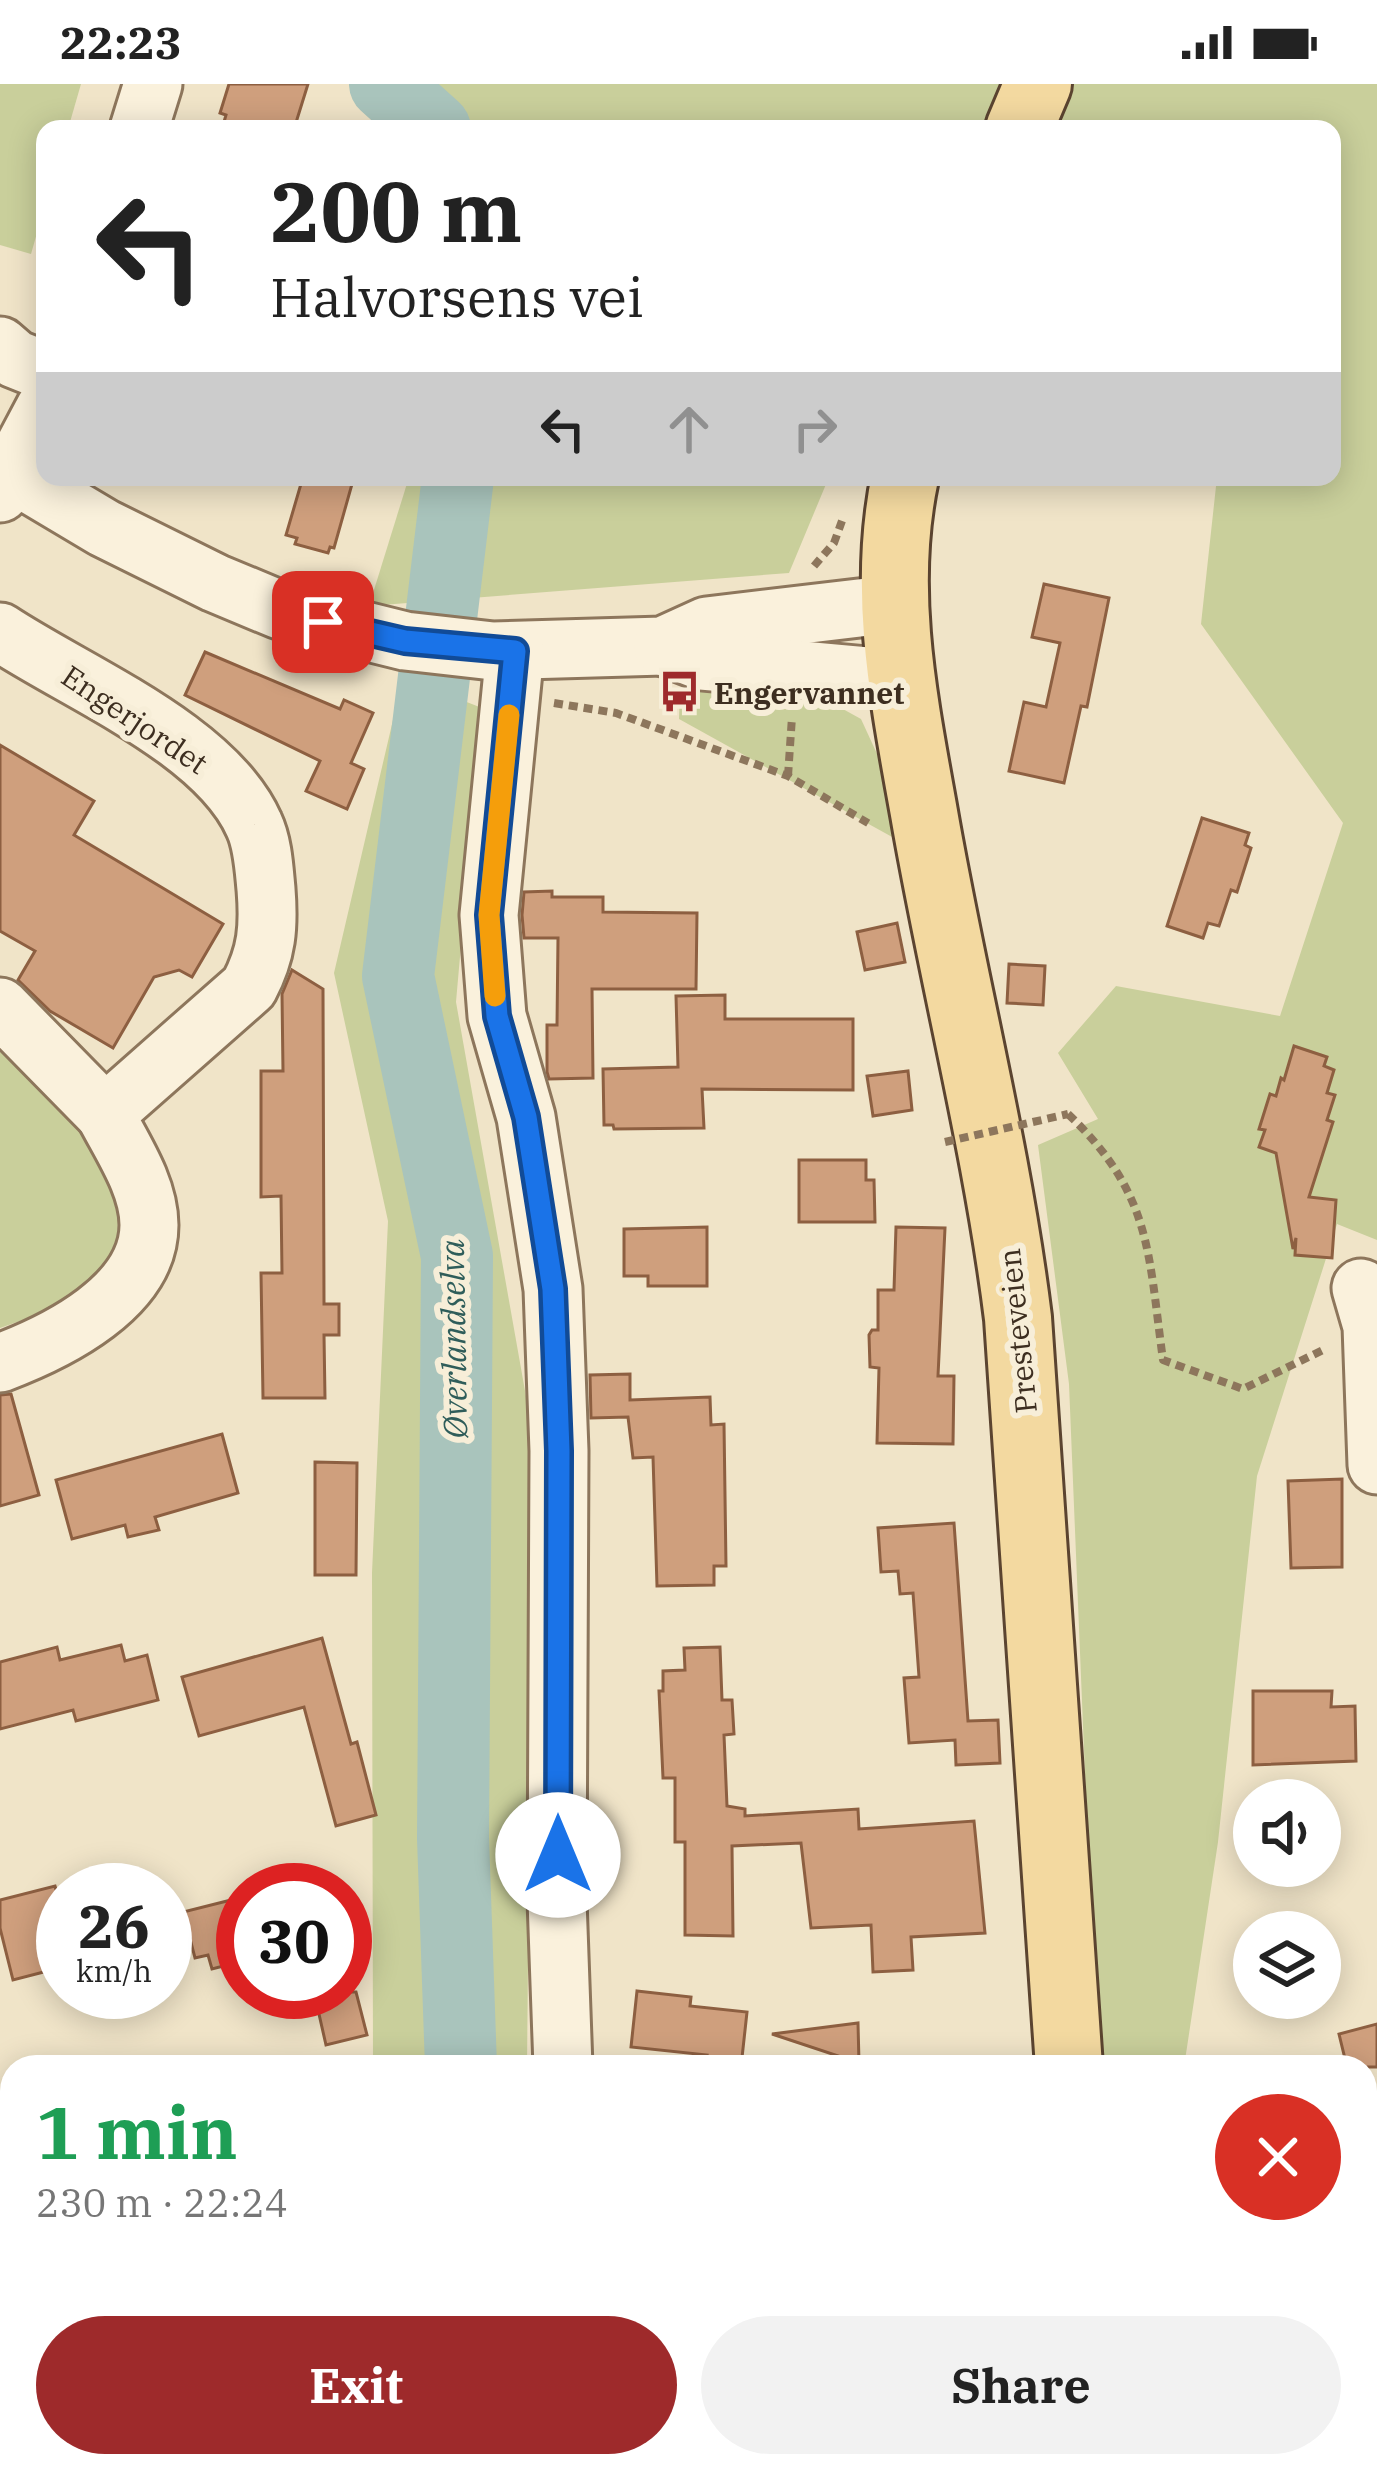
<!DOCTYPE html>
<meta charset="utf-8">
<style>
body{margin:0;font-family:"IBM Plex Serif",serif;background:#f2f2f2;color:#222;height:100vh;display:flex;flex-direction:column;font-size:45px;white-space:nowrap}
*{box-sizing:border-box;margin:0}
p{font-size:39px;color:#767676}
.icon{flex:none;width:66px;height:66px;fill:none;stroke:currentColor;stroke-width:2;stroke-linecap:round;stroke-linejoin:round}
.map{position:relative;flex:1;overflow:hidden}
.drawer{position:absolute;left:0px;top:1971px;width:1377px;height:423px;display:flex;flex-direction:column;background:#fff;border-radius:36px 36px 0 0;box-shadow:0 6px 30px #0003}
.drawer>*{flex:none}
.top-card{position:absolute;left:36px;top:36px;width:1305px;height:366px;border-radius:24px;box-shadow:0 6px 30px #0003;background:#fff;color:#222;overflow:hidden}
.controls{position:absolute;left:1233px;top:1695px;display:grid;gap:24px}
.controls a{display:grid;place-items:center;width:108px;height:108px;border-radius:50%;background:#fff;box-shadow:0 6px 30px #0003;font-size:60px}
.speed{position:absolute;left:36px;top:1779px;display:flex;gap:24px;font-size:60px;font-weight:700;text-align:center}
.speed>*{display:grid;place-content:center;width:156px;height:156px;border-radius:50%;background:#fff;box-shadow:0 6px 30px #0003;line-height:1}
.speed small{font-size:30px;font-weight:400}
.speed .limit{border:18px solid #d22;background:#fff;color:#111}
.pin{position:absolute;display:grid;place-items:center;width:102px;height:102px;color:#fff;margin:-51px;border-radius:24px;box-shadow:0 6px 18px #0006}
.me{position:absolute;width:132px;margin:-66px;rotate:0deg;stroke-linejoin:round;filter:drop-shadow(0 0 9px #0008)}
.turn{display:flex;align-items:center;gap:42px;height:252px;padding:0 36px;font-size:54px}
.turn .icon{width:156px;height:156px;stroke-width:2.5}
.turn b{display:block;font-size:84px;line-height:102px}
.lanes{display:flex;align-items:center;height:114px;padding:0 36px;background:#0003;justify-content:center;gap:60px;direction:ltr}
.lanes .off{opacity:.35}
.round{display:grid;place-items:center;flex:none;width:126px;height:126px;border-radius:63px;background:#f2f2f2}
.summary{display:flex;align-items:center;justify-content:space-between;height:204px;padding:0 36px}
h1{font-size:72px;font-weight:800;line-height:90px;color:#1e9e55}
.primary-button{display:flex;gap:24px;margin-top:auto;padding:24px 36px}
.primary-button a{flex:1;height:138px;border-radius:72px;background:#9e2a2b;color:#fff;font-size:48px;font-weight:800;line-height:138px;text-align:center}
.primary-button a+a{background:#f2f2f2;color:#222}
.status{display:flex;justify-content:space-between;align-items:center;height:84px;padding:0 60px;background:#fff;direction:ltr}
.status svg{height:33px;fill:currentColor}
.map>svg:first-child{display:block}
.green{fill:#c9cf9b}
.lines{fill:none;stroke-linecap:round;stroke-linejoin:round}
.river{stroke:#a9c4bc;stroke-width:72}
.building{fill:#cf9f7d;stroke:#8d5f41;stroke-width:3}
.minor-casing{stroke:#8d765c;stroke-width:63}
.major-casing{stroke:#5b4430;stroke-width:72}
.path{stroke:#8d765c;stroke-width:8;stroke-dasharray:9 6;stroke-linecap:butt}
.minor{stroke:#faf1dc;stroke-width:57}
.major{stroke:#f3d9a0;stroke-width:66}
.path-bridge{stroke:#8d765c;stroke-width:8;stroke-dasharray:9 6;stroke-linecap:butt}
.route-casing{stroke:#114b97;stroke-width:30}
.route{stroke:#1a73e8;stroke-width:21}
.slow{stroke:#f59e0b;stroke-width:21}
.labels{text-anchor:middle;dominant-baseline:central;stroke-width:12;stroke-linejoin:round;paint-order:stroke}
.poi-label{font-size:30px;font-weight:bold;fill:#3d2e20;stroke:#f7eed8;text-anchor:start}
.street-label{font-size:30px;fill:#3d2e20;stroke:#f7eed8}
.water-label{font-size:33px;font-style:italic;fill:#2f5d5a;stroke:#f7eed8}
</style>
<div class="status"><b>22:23</b><svg viewBox="0 0 49 12"><path d="M0 12V9h3v3zM5 12V6h3v6zM10 12V3h3v9zM15 12V0h3v12zM26 1h20v11H26zM47 4h2v5h-2z"/></svg></div>
<div class="map">
<svg width="1377" height="2393" viewBox="0 0 1377 2393">
<rect width="100%" height="100%" fill="#f0e4c8"/>
<g class="green">
<path d="M 0,0 L 81,0 L 68,45 L 45,45 L 45,121 L 31,170 L 0,161 Z"/>
<path d="M 358,0 L 1377,0 L 1377,1156 L 1337,1140 L 1257,1392 L 1218,1758 L 1184,1983 L 1097,1983 L 1069,1300 L 1038,1061 L 1098,1035 L 1058,969 L 1116,902 L 1280,932 L 1343,739 L 1201,540 L 1217,393 L 1332,393 L 1332,45 L 416,45 Z"/>
<path d="M 409,393 L 829,393 L 789,489 L 369,522 Z"/>
<path d="M 403,593 L 482,624 L 456,918 L 533,1352 L 527,1983 L 373,1983 L 372,1489 L 388,1137 L 334,889 Z"/>
<path d="M 803,603 L 861,635 L 890,698 L 903,759 L 679,635 L 680,607 Z"/>
<path d="M 0,958 L 95,1066 L 123,1134 L 113,1180 L 80,1216 L 0,1244 Z"/>
<path d="M 1365,2312 L 1377,2358 L 1377,2393 L 1119,2393 L 1118,2382 L 1365,2382 Z"/>
<path d="M 431,2382 L 585,2382 L 588,2393 L 433,2393 Z"/>
</g>
<g class="lines">
<g class="river">
<path d="M 385,0 L 435,45"/>
<path d="M 458,393 L 398,892 L 457,1172 L 453,1754 L 461,1983"/>
<path d="M 532,2382 L 535,2393"/>
</g>
</g>
<g class="building">
<path d="M 229,0 L 308,0 L 294,45 L 222,45 L 226,31 L 220,29 Z"/>
<path d="M 303,393 L 354,393 L 334,464 L 330,463 L 328,469 L 295,460 L 297,454 L 286,451 Z"/>
<path d="M 1044,500 L 1109,514 L 1087,623 L 1081,622 L 1064,699 L 1009,687 L 1024,618 L 1046,623 L 1060,559 L 1032,553 Z"/>
<path d="M 205,568 L 340,625 L 344,616 L 373,629 L 351,679 L 364,685 L 347,725 L 306,707 L 320,677 L 185,611 Z"/>
<path d="M 0,661 L 94,717 L 74,751 L 223,840 L 192,893 L 179,886 L 154,893 L 113,964 L 50,927 L 18,896 L 35,867 L 0,847 Z"/>
<path d="M 1202,734 L 1249,749 L 1245,761 L 1251,764 L 1237,808 L 1231,806 L 1219,842 L 1208,839 L 1203,854 L 1167,842 Z"/>
<path d="M 552,807 L 552,813 L 603,813 L 603,828 L 697,829 L 696,905 L 592,905 L 593,994 L 549,995 L 547,988 L 547,941 L 557,941 L 558,854 L 524,854 L 522,831 L 524,808 Z"/>
<path d="M 897,839 L 905,878 L 865,886 L 857,848 Z"/>
<path d="M 1009,880 L 1045,882 L 1043,921 L 1007,919 Z"/>
<path d="M 292,886 L 323,905 L 324,1220 L 339,1220 L 339,1251 L 324,1251 L 325,1314 L 263,1314 L 261,1189 L 282,1189 L 281,1112 L 261,1113 L 261,987 L 283,987 L 282,910 Z"/>
<path d="M 725,911 L 725,935 L 853,935 L 853,1006 L 702,1005 L 704,1044 L 614,1045 L 613,1041 L 604,1041 L 603,985 L 678,983 L 676,912 Z"/>
<path d="M 1294,962 L 1327,973 L 1324,982 L 1334,986 L 1327,1009 L 1335,1011 L 1327,1036 L 1333,1038 L 1309,1113 L 1336,1116 L 1332,1174 L 1295,1171 L 1296,1154 L 1293,1165 L 1276,1069 L 1259,1063 L 1265,1046 L 1259,1045 L 1270,1010 L 1276,1012 L 1281,994 L 1284,996 Z"/>
<path d="M 908,987 L 912,1026 L 873,1032 L 867,992 Z"/>
<path d="M 799,1076 L 866,1076 L 866,1096 L 874,1096 L 875,1138 L 799,1138 Z"/>
<path d="M 707,1143 L 707,1202 L 648,1202 L 648,1192 L 624,1192 L 624,1145 Z"/>
<path d="M 896,1143 L 945,1144 L 938,1292 L 954,1292 L 953,1360 L 877,1359 L 879,1284 L 870,1283 L 869,1251 L 872,1246 L 878,1246 L 878,1206 L 894,1206 Z"/>
<path d="M 630,1290 L 630,1316 L 710,1313 L 711,1341 L 724,1340 L 726,1482 L 714,1482 L 714,1501 L 657,1502 L 653,1373 L 633,1374 L 628,1333 L 591,1334 L 590,1291 Z"/>
<path d="M 11,1310 L 39,1411 L 0,1422 L 0,1311 Z"/>
<path d="M 222,1350 L 238,1409 L 155,1433 L 159,1446 L 128,1453 L 125,1441 L 72,1455 L 56,1396 Z"/>
<path d="M 315,1378 L 357,1379 L 356,1491 L 315,1491 Z"/>
<path d="M 1342,1395 L 1342,1483 L 1291,1484 L 1288,1397 Z"/>
<path d="M 954,1439 L 968,1637 L 998,1636 L 1000,1679 L 956,1681 L 955,1656 L 909,1659 L 904,1594 L 919,1593 L 913,1509 L 900,1510 L 898,1487 L 881,1488 L 878,1444 Z"/>
<path d="M 322,1554 L 351,1660 L 357,1658 L 376,1731 L 336,1742 L 304,1623 L 199,1652 L 182,1593 Z"/>
<path d="M 121,1561 L 125,1577 L 147,1571 L 158,1616 L 76,1637 L 73,1626 L 0,1645 L 0,1578 L 57,1563 L 60,1576 Z"/>
<path d="M 720,1563 L 722,1616 L 732,1616 L 734,1650 L 724,1651 L 727,1722 L 745,1725 L 745,1732 L 858,1725 L 859,1745 L 974,1737 L 985,1849 L 911,1853 L 913,1886 L 873,1888 L 871,1841 L 811,1844 L 801,1759 L 732,1762 L 733,1852 L 685,1851 L 685,1758 L 675,1758 L 675,1694 L 663,1694 L 659,1607 L 663,1607 L 663,1587 L 685,1586 L 684,1564 Z"/>
<path d="M 1253,1607 L 1332,1607 L 1331,1623 L 1355,1622 L 1356,1677 L 1253,1681 Z"/>
<path d="M 55,1802 L 58,1813 L 63,1812 L 63,1883 L 13,1896 L 0,1844 L 0,1816 Z"/>
<path d="M 243,1813 L 243,1877 L 212,1885 L 208,1871 L 195,1874 L 183,1828 Z"/>
<path d="M 637,1907 L 691,1913 L 690,1922 L 747,1928 L 741,1983 L 705,1980 L 707,1971 L 631,1963 Z"/>
<path d="M 314,1908 L 356,1908 L 367,1951 L 326,1961 Z"/>
<path d="M 858,1939 L 859,1979 L 772,1950 Z"/>
<path d="M 1377,1940 L 1377,1983 L 1347,1983 L 1339,1950 Z"/>
</g>
<g class="lines">
<defs>
<g id="minor">
<path d="M 139,45 L 153,0"/>
<path d="M 0,262 L 15,275 L 45,287"/>
<path d="M 0,382 L 104,444 L 215,499 L 280,526 L 405,557 L 493,567 L 663,562 L 707,542 L 893,520"/>
<path d="M 0,409 L 45,324"/>
<path d="M 0,548 C 77,599 216,655 254,741 C 263,760 264,785 266,805 C 269,843 267,869 249,903 L 105,1030 C 122,1063 149,1102 149,1141 C 149,1213 56,1258 0,1279"/>
<path d="M 663,562 L 702,577 L 900,595"/>
<path d="M 515,567 L 489,831 L 497,932 L 526,1033 L 553,1205 L 559,1367 L 557,1816 L 563,1983"/>
<path d="M 0,923 L 105,1030"/>
<path d="M 1361,1204 L 1372,1242 L 1377,1381"/>
<path d="M 627,2382 L 630,2393"/>
</g>
<g id="major">
<path d="M 1019,45 L 1038,0"/>
<path d="M 905,393 C 881,507 904,617 924,729 C 953,897 997,1064 1018,1234 L 1069,1983"/>
<path d="M 1095,2382 L 1095,2393"/>
</g>
</defs>
<use href="#minor" class="minor-casing"/>
<use href="#major" class="major-casing"/>
<g class="path">
<path d="M 814,482 L 834,459 L 843,434"/>
<path d="M 554,619 L 616,629 L 788,692 L 873,742"/>
<path d="M 788,692 L 792,633"/>
<path d="M 1068,1030 C 1152,1110 1148,1168 1163,1276 L 1243,1305 L 1325,1265"/>
</g>
<use href="#minor" class="minor"/>
<use href="#major" class="major"/>
<path class="path-bridge" d="M 945,1058 L 1068,1030"/>
</g>
<g class="lines">
<defs>
<path id="route" d="M 323,538 L 405,557 L 515,567 L 489,831 L 497,932 L 526,1033 L 553,1205 L 559,1367 L 558,1771"/>
</defs>
<use href="#route" class="route-casing"/>
<use href="#route" class="route"/>
<path class="slow" d="M 495,912 L 489,831 L 509,631"/>
</g>
<defs>
<symbol id="bus-bare" viewBox="-9 -9 18 18"><path d="M-5-6H5V4H4V6H2V4H-2V6H-4V4H-5ZM-3.5-4V0h7V-4ZM-3.5 1.2v1.5H-2V1.2ZM2 1.2v1.5H3.5V1.2Z" fill="#9e2a2b" stroke="#f7eed8" stroke-width="2.5" paint-order="stroke"/></symbol>
</defs>
<g fill-rule="evenodd">
<use href="#bus-bare" x="650" y="578" width="59" height="59"/>
</g>
<g class="labels">
<g class="poi-label">
<text x="714" y="608">Engervannet</text>
</g>
<g class="street-label">
<text transform="translate(135 635) rotate(34)">Engerjordet</text>
<text transform="translate(1017 1247) rotate(-96)">Presteveien</text>
</g>
<g class="water-label">
<text transform="translate(453 1255) rotate(-91)">Øverlandselva</text>
</g>
</g>
</svg>
<div class="controls">
<a><svg class="icon" aria-label="sound" viewBox="0 0 24 24"><path d="M4 9h4l5-4v14l-5-4H4zM17 9q2 3 0 6"/></svg></a>
<a><svg class="icon" aria-label="layers" viewBox="0 0 24 24"><path d="M12 4l9 5-9 5-9-5zM3 14l9 5 9-5"/></svg></a>
</div>
<div class="speed"><div>26<small>km/h</small></div><div class="limit">30</div></div>
<div class="pin" style="left:323px;top:538px;background:#d93025"><svg class="icon" aria-label="arrive" viewBox="0 0 24 24"><path d="M6 21V4h12l-3 4 3 4H6"/></svg></div>
<svg class="me" style="left:558px;top:1771px" viewBox="-20 -20 40 40"><circle r="19" fill="#fff"/><path d="M0-13L10 11 0 6-10 11z" fill="#1a73e8"/></svg>
<div class="top-card">
<div class="turn"><svg class="icon" aria-label="left" viewBox="0 0 24 24"><path d="M17 20v-9H6M10 6l-5 5 5 5"/></svg><div><b>200 m</b>Halvorsens vei</div></div>
<div class="lanes"><svg class="icon" aria-label="left" viewBox="0 0 24 24"><path d="M17 20v-9H6M10 6l-5 5 5 5"/></svg><svg class="icon off" aria-label="ahead" viewBox="0 0 24 24"><path d="M12 20V5M6 11l6-6 6 6"/></svg><svg class="icon off" aria-label="right" viewBox="0 0 24 24"><path d="M7 20v-9h11M14 6l5 5-5 5"/></svg></div>
</div>
<section class="drawer">
<div class="summary"><div><h1>1 min</h1><p>230 m · 22:24</p></div><a class="round" style="background:#d93025;color:#fff"><svg class="icon" aria-label="close" viewBox="0 0 24 24"><path d="M6 6l12 12M18 6L6 18"/></svg></a></div>
<div class="primary-button"><a>Exit</a><a>Share</a></div>
</section>
</div>
